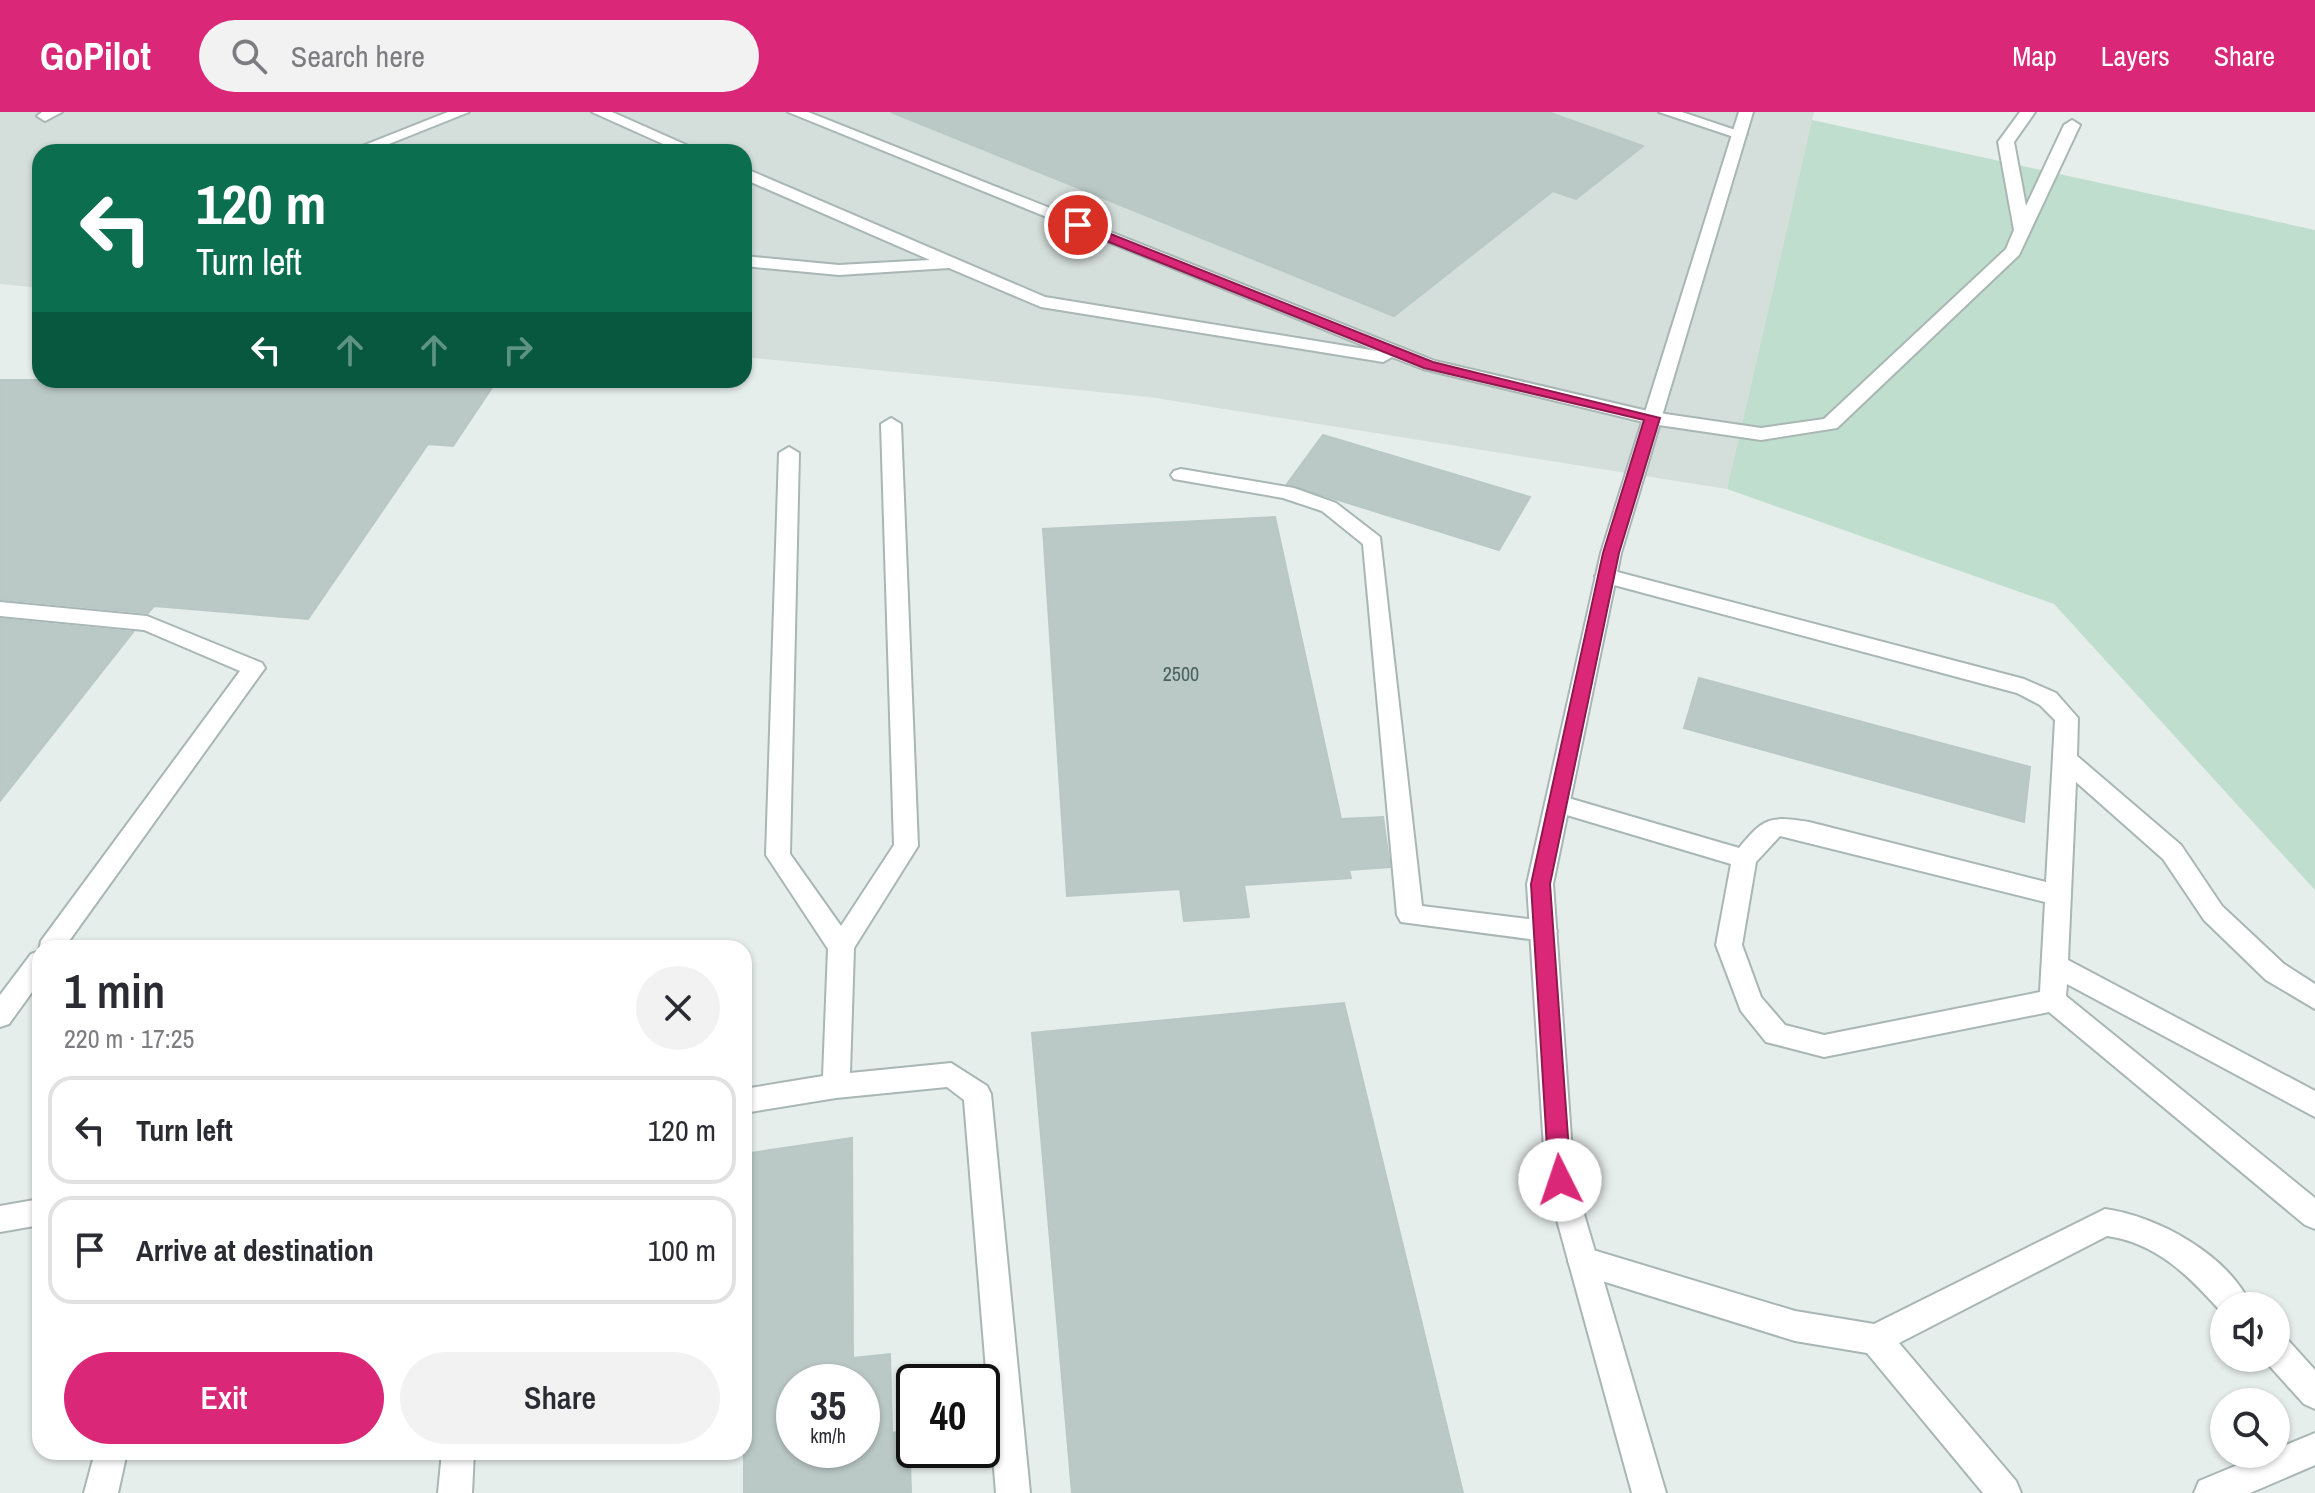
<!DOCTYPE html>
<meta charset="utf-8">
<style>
body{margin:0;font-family:"Archivo Narrow",sans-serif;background:#f2f2f3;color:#2b2b33;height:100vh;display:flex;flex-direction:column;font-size:30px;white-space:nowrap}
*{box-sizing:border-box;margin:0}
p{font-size:26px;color:#7c7c81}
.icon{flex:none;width:44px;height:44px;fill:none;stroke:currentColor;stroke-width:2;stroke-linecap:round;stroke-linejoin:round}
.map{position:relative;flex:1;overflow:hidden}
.panel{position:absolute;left:32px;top:828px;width:720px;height:520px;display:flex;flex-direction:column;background:#fff;border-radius:24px;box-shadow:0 2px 6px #0004}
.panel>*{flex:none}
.hud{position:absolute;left:32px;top:32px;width:720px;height:244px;border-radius:24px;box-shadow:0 2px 6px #0004;background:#0b6e4f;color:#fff;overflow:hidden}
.controls{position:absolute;left:2210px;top:1180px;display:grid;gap:16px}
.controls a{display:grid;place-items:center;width:80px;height:80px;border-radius:50%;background:#fff;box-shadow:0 2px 6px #0004;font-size:40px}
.speed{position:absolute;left:776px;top:1252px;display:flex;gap:16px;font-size:40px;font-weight:700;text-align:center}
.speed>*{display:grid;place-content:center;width:104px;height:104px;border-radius:50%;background:#fff;box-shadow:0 2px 6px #0004;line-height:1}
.speed small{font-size:20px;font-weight:400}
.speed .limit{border:4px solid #111;border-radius:12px;background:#fff;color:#111}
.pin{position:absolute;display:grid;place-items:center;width:68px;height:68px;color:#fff;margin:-34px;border:4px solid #fff;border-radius:50%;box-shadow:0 2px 8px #0007}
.me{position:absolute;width:88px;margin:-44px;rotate:356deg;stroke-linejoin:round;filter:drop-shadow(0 0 6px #0008)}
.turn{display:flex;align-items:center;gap:28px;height:168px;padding:0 32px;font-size:36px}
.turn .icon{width:104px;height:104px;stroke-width:2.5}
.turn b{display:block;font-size:56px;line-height:68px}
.lanes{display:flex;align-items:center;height:76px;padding:0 32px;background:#0003;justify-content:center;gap:40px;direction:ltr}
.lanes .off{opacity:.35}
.round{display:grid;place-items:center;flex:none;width:84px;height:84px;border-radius:42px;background:#f2f2f3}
.summary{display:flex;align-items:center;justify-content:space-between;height:136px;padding:0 32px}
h1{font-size:48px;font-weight:600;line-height:60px}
.action{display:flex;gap:16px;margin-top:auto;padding:16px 32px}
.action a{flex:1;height:92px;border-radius:48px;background:#db2777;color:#fff;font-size:32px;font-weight:600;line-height:92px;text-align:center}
.action a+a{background:#f2f2f3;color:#2b2b33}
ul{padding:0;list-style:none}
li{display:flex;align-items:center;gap:24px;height:108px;margin:0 16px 12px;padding:0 16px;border:4px solid #e1e1e2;border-radius:24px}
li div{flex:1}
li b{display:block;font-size:30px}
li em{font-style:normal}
header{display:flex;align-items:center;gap:48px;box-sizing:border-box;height:112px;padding:0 40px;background:#db2777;color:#fff}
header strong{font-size:38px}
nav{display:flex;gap:44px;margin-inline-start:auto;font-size:28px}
.search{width:560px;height:72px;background:#f2f2f3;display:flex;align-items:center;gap:20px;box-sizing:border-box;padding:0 28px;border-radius:44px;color:#7c7c81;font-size:30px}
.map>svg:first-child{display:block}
.built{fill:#d4dedb}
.green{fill:#c0decd}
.building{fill:#bbc9c6;stroke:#b8c8c4;stroke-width:2;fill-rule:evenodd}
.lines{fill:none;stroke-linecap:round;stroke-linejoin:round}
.service-casing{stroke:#a8b6b4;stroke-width:4}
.tertiary-casing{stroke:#a8b6b4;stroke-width:4}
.service{fill:#fff;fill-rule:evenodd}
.tertiary{fill:#fff;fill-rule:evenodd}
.route{fill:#db2777;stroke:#8e194d;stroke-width:2}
.labels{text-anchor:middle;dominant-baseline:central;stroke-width:8;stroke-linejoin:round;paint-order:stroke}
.number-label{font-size:20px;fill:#4a625f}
</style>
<header>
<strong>GoPilot</strong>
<div class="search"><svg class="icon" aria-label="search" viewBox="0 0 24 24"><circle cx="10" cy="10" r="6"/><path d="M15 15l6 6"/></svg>Search here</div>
<nav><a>Map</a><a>Layers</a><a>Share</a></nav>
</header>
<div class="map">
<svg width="2315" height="1381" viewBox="0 0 2315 1381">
<rect width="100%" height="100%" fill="#e6eeec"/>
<path class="built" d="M 0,0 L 1814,0 L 1727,377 L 1149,285 L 744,245 L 744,40 L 40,40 L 40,176 L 0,172 Z"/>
<path class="green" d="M 1812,8 L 2315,118 L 2315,778 L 2054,492 L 1727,377 Z"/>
<g class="building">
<path d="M 891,0 L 1548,0 L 1643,34 L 1576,87 L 1553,79 L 1394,204 Z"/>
<path d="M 0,268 L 497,268 L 453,334 L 428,332 L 308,507 L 154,494 L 148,501 L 0,487 Z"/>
<path d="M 1323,323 L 1530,385 L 1499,438 L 1287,372 Z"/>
<path d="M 1275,405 L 1341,707 L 1383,705 L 1390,755 L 1349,758 L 1351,766 L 1244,773 L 1249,805 L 1184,809 L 1180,777 L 1067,784 L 1043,417 Z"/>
<path d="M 0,507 L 133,520 L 0,689 Z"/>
<path d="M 1699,566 L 2030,655 L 2024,710 L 1684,616 Z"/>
<path d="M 1344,891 L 1463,1381 L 1072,1381 L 1032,921 Z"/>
<path d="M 852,1026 L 853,1246 L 890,1242 L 892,1321 L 909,1318 L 911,1381 L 744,1381 L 744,1042 ZM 794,1270 L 862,1270 L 862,1338 L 794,1338 Z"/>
</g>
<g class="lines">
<defs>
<g id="service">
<path d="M 62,0 L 45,9 L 37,4 L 42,0 Z"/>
<path d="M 448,0 L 469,0 L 369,40 L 347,40 Z"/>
<path d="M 592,0 L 612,0 L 702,40 L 681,40 Z"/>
<path d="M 788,0 L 808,0 L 1435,249 L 1652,300 L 1761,316 L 1824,307 L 2006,137 L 2014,118 L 1998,30 L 2020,0 L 2035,0 L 2014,30 L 2026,94 L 2064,13 L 2072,8 L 2080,13 L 2019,143 L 1837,316 L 1761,328 L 1652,312 L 1423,257 L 1392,245 L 1383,250 L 1041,195 L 949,156 L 839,163 L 744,154 L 744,144 L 839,153 L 930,148 L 744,67 L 744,56 L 1045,185 L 1377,239 Z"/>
<path d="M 1659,0 L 1682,0 L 1747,22 L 1734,25 Z"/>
<path d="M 891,306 L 901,312 L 918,734 L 854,836 L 850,961 L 951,951 L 987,974 L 991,982 L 1030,1381 L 996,1381 L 964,988 L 947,975 L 836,986 L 744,1001 L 744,977 L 823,964 L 828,837 L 766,743 L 779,341 L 789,335 L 799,341 L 790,742 L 841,814 L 894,733 L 881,312 Z"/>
<path d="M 1181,357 L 1294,376 L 1336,391 L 1380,425 L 1422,794 L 1544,809 L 1553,812 L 1557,819 L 1553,826 L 1544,829 L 1401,810 L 1397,803 L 1363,432 L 1322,399 L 1283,386 L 1174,367 L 1171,363 L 1174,359 Z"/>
<path d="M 1606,457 L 2024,567 L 2056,581 L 2078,606 L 2077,644 L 2181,733 L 2222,794 L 2284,852 L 2315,872 L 2315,897 L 2266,868 L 2204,808 L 2163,747 L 2076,670 L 2068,848 L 2315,979 L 2315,1005 L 2067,872 L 2066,884 L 2315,1086 L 2315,1117 L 2305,1113 L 2049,900 L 1824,945 L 1766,930 L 1741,899 L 1716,833 L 1731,752 L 1550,698 L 1546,692 L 1550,686 L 1558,683 L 1739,736 C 1764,705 1770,704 1809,710 L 2046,770 L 2055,608 L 2040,593 L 2017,581 L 1599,469 L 1595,464 ZM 1780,724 L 2045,790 L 2040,880 L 1824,923 L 1785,913 L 1761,885 L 1742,833 L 1756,750 Z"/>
<path d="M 0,490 L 147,504 L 262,551 L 265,556 L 64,836 L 40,836 L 40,869 L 9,912 L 0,915 L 0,883 L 31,842 L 39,839 L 41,829 L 240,559 L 144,518 L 0,504 Z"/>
<path d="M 40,1087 L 40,1113 L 0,1120 L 0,1094 Z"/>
<path d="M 2105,1097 C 2157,1104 2229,1143 2251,1194 L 2224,1194 L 2224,1203 C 2191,1166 2158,1131 2107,1124 L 1899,1231 L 2016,1369 L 2021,1381 L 1983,1381 L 1867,1241 L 1795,1229 L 1583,1163 L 1572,1159 L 1568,1149 L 1572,1139 L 1583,1135 L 1795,1199 L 1874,1212 Z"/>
<path d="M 2276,1223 L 2287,1227 L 2315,1258 L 2315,1297 L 2304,1292 L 2265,1249 L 2264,1246 L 2276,1246 Z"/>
<path d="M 2315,1321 L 2315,1353 L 2250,1381 L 2194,1381 L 2199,1369 L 2264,1342 L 2276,1342 L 2276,1337 Z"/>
<path d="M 95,1340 L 127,1340 L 118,1381 L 84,1381 Z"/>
<path d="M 442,1340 L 474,1340 L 472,1381 L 438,1381 Z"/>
</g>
<path id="tertiary" d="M 1739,0 L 1753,0 L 1621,441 L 1553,772 L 1574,1068 L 1666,1381 L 1632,1381 L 1546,1068 L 1527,772 L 1601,441 Z"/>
</defs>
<use href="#service" class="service-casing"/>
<use href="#tertiary" class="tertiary-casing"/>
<use href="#service" class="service"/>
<use href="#tertiary" class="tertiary"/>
</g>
<path class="route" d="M 1078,109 L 1433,250 L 1660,306 L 1619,441 L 1550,772 L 1571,1068 L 1568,1075 L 1560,1078 L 1552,1075 L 1549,1068 L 1531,772 L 1603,441 L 1644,308 L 1424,256 L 1074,116 L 1072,113 Z"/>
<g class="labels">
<g class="number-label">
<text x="1181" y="561">2500</text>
</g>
</g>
</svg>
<div class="controls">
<a><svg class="icon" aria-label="sound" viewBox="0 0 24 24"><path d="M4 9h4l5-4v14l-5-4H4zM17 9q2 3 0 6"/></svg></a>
<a><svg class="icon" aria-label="search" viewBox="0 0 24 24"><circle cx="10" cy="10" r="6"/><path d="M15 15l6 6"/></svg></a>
</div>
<div class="speed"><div>35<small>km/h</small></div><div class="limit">40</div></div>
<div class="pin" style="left:1078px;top:113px;background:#d93025"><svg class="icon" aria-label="arrive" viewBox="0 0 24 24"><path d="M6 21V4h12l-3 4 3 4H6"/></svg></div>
<svg class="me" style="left:1560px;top:1068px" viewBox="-20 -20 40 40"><circle r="19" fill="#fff"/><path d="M0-13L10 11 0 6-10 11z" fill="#db2777"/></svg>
<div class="hud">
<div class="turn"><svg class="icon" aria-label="left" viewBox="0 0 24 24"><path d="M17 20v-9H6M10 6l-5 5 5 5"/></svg><div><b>120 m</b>Turn left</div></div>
<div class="lanes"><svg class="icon" aria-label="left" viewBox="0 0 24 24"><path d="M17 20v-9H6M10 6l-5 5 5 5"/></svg><svg class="icon off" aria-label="ahead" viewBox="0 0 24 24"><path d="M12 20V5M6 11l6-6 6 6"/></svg><svg class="icon off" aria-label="ahead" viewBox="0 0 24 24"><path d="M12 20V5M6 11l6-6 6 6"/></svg><svg class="icon off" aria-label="right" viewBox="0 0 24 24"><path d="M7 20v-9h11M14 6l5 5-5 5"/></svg></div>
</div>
<section class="panel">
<div class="summary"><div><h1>1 min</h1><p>220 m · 17:25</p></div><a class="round"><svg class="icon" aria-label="close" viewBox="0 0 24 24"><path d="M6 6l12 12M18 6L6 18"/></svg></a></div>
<ul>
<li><svg class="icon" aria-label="left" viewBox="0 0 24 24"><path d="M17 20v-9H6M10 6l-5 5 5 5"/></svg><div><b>Turn left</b></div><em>120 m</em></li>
<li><svg class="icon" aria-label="arrive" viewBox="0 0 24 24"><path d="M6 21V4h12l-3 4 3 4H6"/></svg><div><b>Arrive at destination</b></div><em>100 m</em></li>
</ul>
<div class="action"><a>Exit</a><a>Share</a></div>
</section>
</div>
